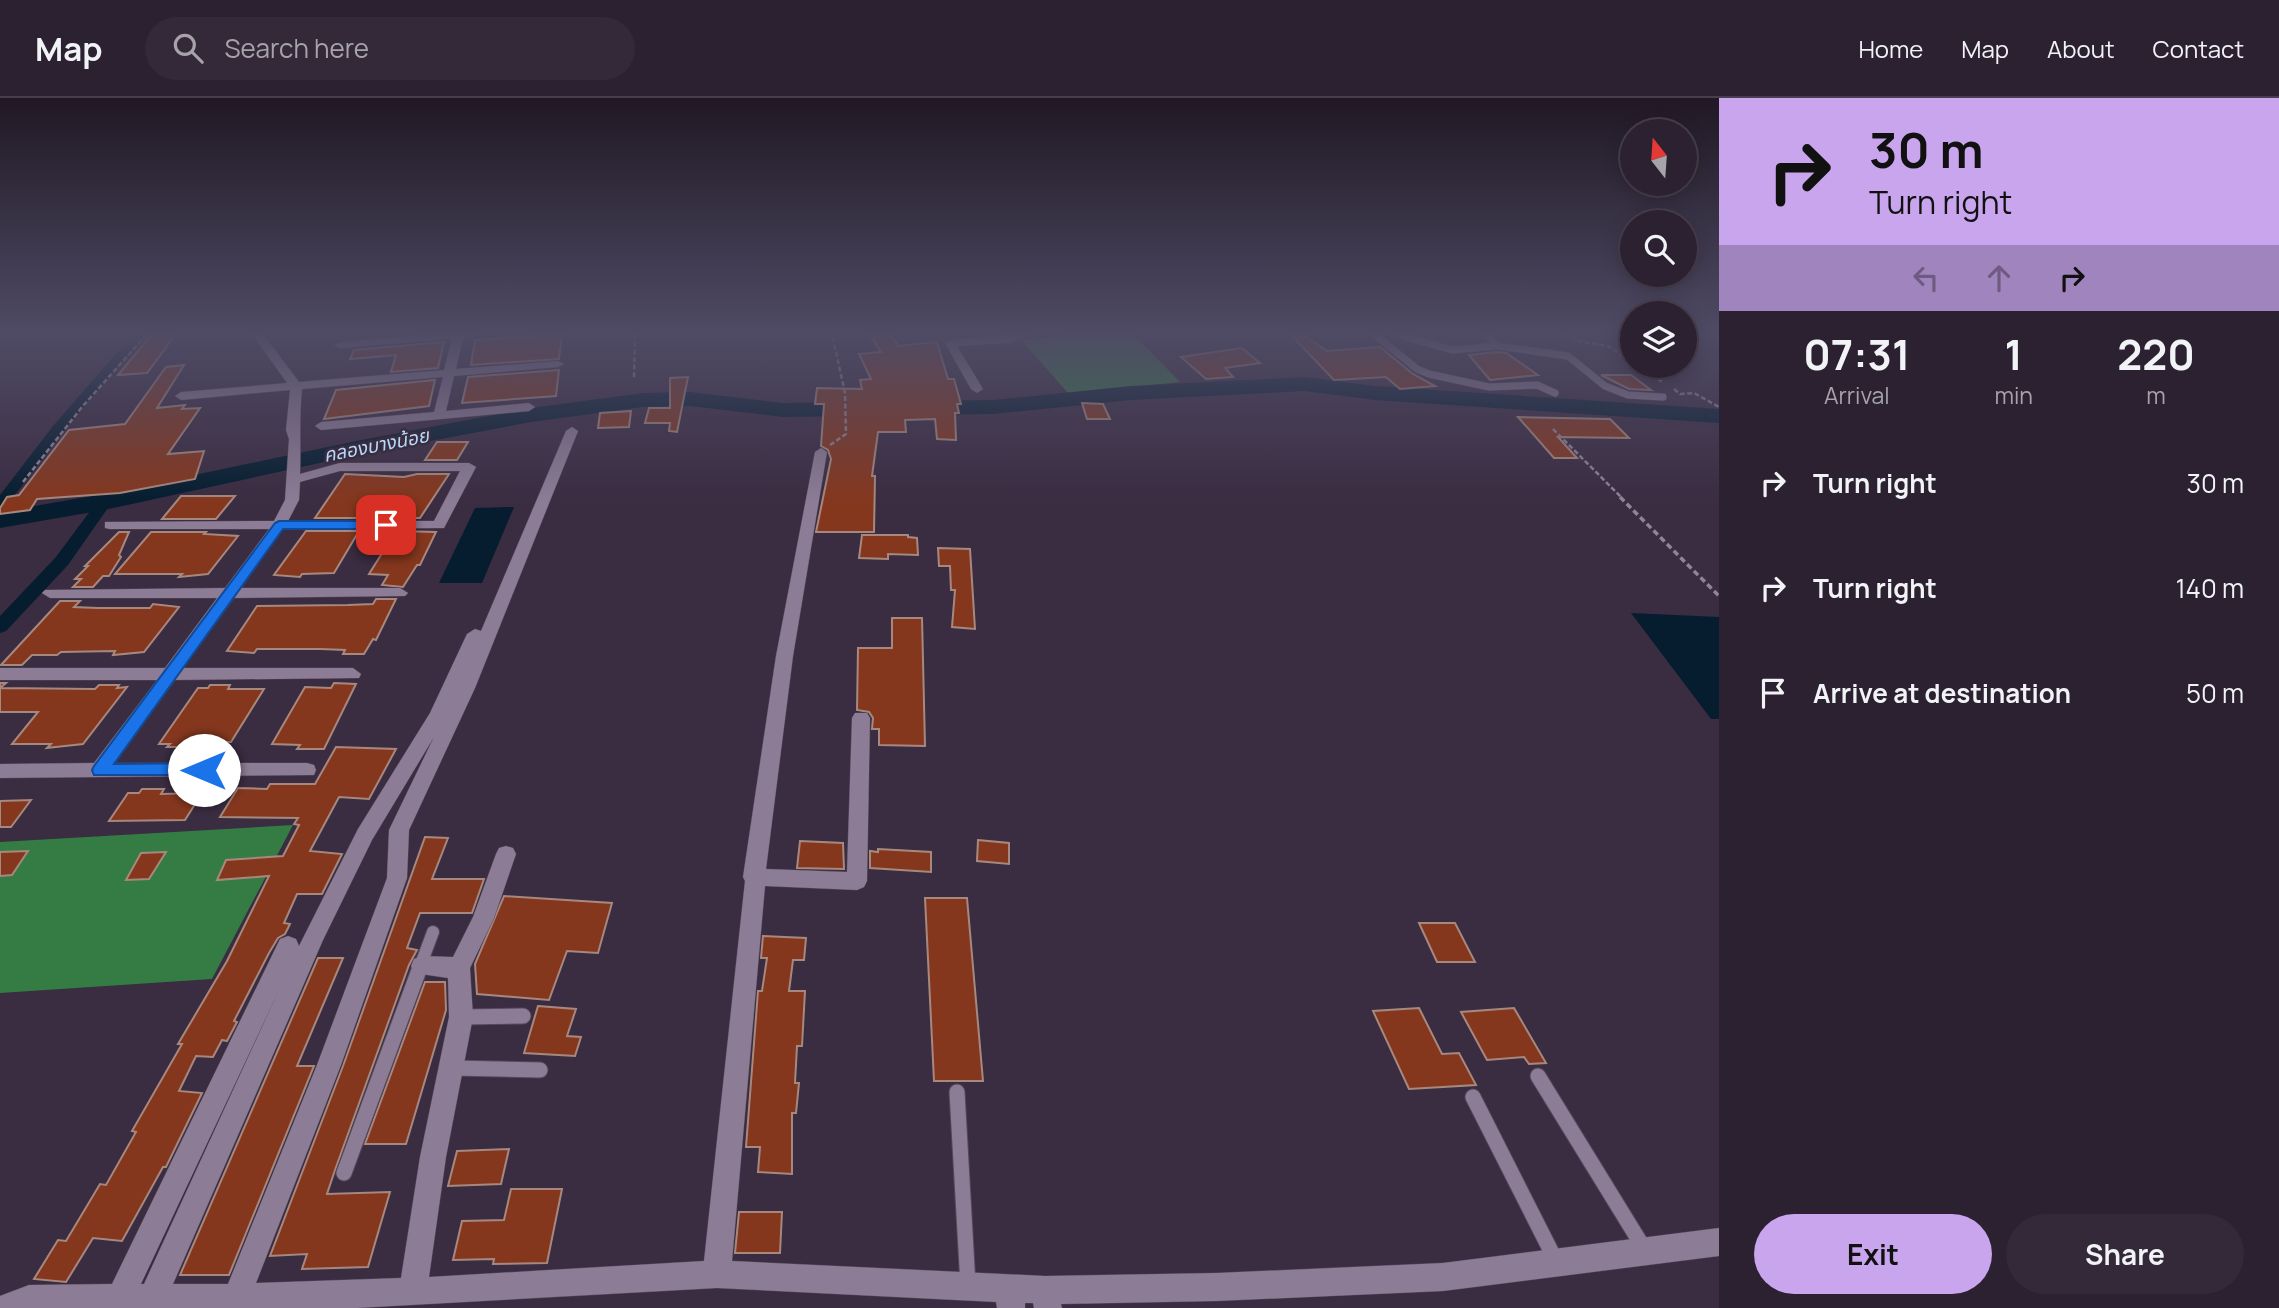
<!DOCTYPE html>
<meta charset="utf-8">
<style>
body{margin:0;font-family:Manrope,"Noto Sans Thai",sans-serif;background:#342939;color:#f1f3f6;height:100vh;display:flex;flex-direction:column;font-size:26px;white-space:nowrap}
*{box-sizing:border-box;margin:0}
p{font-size:23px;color:#a6a3ab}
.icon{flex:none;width:38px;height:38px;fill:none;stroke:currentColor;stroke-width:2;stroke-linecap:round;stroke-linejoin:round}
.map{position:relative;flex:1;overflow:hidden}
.details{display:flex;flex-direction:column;background:#2c2131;width:560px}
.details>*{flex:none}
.banner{background:#c9a5ee;color:#111;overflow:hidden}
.needle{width:46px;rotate:343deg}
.fabs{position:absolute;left:1620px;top:21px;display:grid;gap:14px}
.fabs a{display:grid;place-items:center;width:77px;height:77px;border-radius:50%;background:#2c2131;box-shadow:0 4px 18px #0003,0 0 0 2px #483e4d;font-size:35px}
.pin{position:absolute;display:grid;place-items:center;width:60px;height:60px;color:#fff;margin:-30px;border-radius:14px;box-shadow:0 4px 10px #0006}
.me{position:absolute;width:77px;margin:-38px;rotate:270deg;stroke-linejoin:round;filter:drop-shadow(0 0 5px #0008)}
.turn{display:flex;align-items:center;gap:24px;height:147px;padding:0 35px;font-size:32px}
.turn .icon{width:91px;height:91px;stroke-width:2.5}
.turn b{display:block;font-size:49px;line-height:60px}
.lanes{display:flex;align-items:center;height:66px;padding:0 35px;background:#0003;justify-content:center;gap:35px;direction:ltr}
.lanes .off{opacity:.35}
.eta{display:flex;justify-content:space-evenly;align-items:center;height:119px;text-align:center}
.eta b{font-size:42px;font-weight:700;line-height:49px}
.action{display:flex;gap:14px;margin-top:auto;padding:14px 35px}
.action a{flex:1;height:80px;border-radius:42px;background:#c9a5ee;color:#111;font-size:28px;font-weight:700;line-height:80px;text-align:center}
.action a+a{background:#342939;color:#f1f3f6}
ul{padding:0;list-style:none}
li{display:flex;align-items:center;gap:21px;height:105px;padding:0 35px}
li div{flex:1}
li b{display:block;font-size:26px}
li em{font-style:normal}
header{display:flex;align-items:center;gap:42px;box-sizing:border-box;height:98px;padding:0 35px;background:#2c2131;border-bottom:2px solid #483e4d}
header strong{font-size:33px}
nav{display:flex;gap:38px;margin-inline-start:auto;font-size:24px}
.search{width:490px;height:63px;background:#342939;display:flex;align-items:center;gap:18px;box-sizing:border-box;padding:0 24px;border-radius:38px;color:#a6a3ab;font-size:26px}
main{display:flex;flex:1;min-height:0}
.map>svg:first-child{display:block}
.forest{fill:#347c43}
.water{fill:#051d2f}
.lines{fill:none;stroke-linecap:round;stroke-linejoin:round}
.canal{fill:#051d2f;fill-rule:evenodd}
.river{fill:#051d2f;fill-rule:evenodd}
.building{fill:#85371e;stroke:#a7887e;stroke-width:2}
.lane-far2-casing{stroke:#55495b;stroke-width:8}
.lane-far1-casing{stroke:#55495b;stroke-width:14}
.lane-casing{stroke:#55495b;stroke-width:17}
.street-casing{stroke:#55495b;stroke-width:1}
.path-far1{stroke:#908496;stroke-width:2.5;stroke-dasharray:5 2.5;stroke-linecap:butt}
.path{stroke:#908496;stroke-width:3.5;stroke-dasharray:6 3.5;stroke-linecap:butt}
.lane-far2{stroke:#8d7c95;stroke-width:7}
.lane-far1{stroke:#8d7c95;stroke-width:12}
.lane{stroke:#8d7c95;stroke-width:15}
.street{fill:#8d7c95;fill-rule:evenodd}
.route{fill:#1a73e8;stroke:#114b97;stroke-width:2}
.labels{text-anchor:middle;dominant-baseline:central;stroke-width:5;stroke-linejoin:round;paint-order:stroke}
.far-water-label{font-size:19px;font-style:italic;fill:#b5daf9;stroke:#3a2c41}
</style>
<header>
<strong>Map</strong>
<div class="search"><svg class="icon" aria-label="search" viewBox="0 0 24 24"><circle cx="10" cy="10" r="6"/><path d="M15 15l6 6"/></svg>Search here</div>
<nav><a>Home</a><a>Map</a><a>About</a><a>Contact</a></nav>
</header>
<main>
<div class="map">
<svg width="1719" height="1210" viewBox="0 0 1719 1210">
<rect width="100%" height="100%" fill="#3a2c41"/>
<g class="forest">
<path d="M 1075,236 L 1133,236 L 1180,284 L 1068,295 L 1022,243 Z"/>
<path d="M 293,727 L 212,881 L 0,895 L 0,744 Z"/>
</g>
<g class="water">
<path d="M 514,409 L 482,485 L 439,485 L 475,410 Z"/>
<path d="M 1631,515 L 1719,519 L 1719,621 L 1711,621 Z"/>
</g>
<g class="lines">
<g class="canal">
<path d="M 133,236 L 145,236 L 63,334 L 5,410 L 0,412 L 0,397 L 53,328 Z"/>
<path d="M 104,399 L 112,404 L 68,467 L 6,533 L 0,535 L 0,518 L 56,459 L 99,401 Z"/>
</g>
<path class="river" d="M 1305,279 L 1375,288 L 1719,311 L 1719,325 L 1375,302 L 1305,293 L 1131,302 L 993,316 L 783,319 L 690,308 L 643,309 L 531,324 L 361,356 L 104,412 L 0,430 L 0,414 L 104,396 L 361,342 L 531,310 L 643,295 L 690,294 L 783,305 L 993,302 L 1131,288 Z"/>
</g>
<g class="building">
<path d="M 152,236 L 176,236 L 147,275 L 118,277 Z"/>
<path d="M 562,236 L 559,261 L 471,267 L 475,242 Z"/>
<path d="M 869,236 L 890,236 L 899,248 L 937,244 L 948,281 L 954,281 L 961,306 L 957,306 L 959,315 L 955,315 L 956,342 L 937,341 L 935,321 L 905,322 L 906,334 L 878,334 L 872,378 L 875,378 L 874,434 L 816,434 L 831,361 L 828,352 L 821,348 L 824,306 L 815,306 L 817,290 L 862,291 L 860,282 L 871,281 L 859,256 L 881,254 Z"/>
<path d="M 1290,236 L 1302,236 L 1327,253 L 1380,249 L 1413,276 L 1435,288 L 1400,291 L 1386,279 L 1334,282 Z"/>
<path d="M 444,244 L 438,270 L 391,274 L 396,257 L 350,261 L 354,252 Z"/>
<path d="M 1242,250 L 1260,265 L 1225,270 L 1233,279 L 1206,281 L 1181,259 Z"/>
<path d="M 1497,254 L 1506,255 L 1538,277 L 1490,282 L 1469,257 Z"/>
<path d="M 184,267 L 157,310 L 185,307 L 182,311 L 200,310 L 168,356 L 204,353 L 195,381 L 120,395 L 37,401 L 30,412 L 0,416 L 0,410 L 7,399 L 19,397 L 69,332 L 125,326 L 166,269 Z"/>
<path d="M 559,272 L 556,298 L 462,305 L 468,279 Z"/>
<path d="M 1601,277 L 1631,277 L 1651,292 L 1629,291 Z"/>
<path d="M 688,279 L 677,334 L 669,333 L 670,325 L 645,325 L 649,310 L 670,310 L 670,280 Z"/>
<path d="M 435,282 L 429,308 L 324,321 L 336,292 Z"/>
<path d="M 1082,305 L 1103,306 L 1110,321 L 1087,321 Z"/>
<path d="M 631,313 L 629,329 L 598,330 L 600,315 Z"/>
<path d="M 1518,319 L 1610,321 L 1629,340 L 1558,339 L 1577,360 L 1554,360 Z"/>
<path d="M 437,344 L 468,344 L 457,362 L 425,362 Z"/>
<path d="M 345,376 L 404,379 L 417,376 L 449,376 L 420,420 L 403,420 L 407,412 L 372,411 L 367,420 L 315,420 Z"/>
<path d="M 181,398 L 235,398 L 216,421 L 162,421 Z"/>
<path d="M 306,433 L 359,433 L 334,475 L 302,476 L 300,479 L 274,477 Z"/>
<path d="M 396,433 L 436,434 L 420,467 L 417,467 L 403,489 L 382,487 L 388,477 L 369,476 Z"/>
<path d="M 119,434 L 129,434 L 119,457 L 121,459 L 109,478 L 103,478 L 93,489 L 73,489 L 81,481 L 75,481 L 88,468 L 85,468 Z"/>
<path d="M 151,434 L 206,434 L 204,436 L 238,438 L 208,476 L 179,479 L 182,476 L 115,476 Z"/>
<path d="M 862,437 L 908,437 L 908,439 L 917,440 L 918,457 L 888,456 L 888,461 L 859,460 Z"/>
<path d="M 938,450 L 970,451 L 975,531 L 952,529 L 955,492 L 951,492 L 950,468 L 939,468 Z"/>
<path d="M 376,501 L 396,501 L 376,542 L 373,541 L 364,556 L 343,556 L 345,552 L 320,551 L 257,551 L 254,555 L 227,553 L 257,508 L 348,507 L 373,506 Z"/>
<path d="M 60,503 L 80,503 L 74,509 L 98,510 L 150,510 L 153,506 L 179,509 L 144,554 L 113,557 L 115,553 L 61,554 L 57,557 L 32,557 L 22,567 L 1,567 Z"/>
<path d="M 892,520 L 922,520 L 925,648 L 879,647 L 879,631 L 872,631 L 873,620 L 869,614 L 857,612 L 858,550 L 892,550 Z"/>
<path d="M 0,585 L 6,585 L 0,590 L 95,591 L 99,587 L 119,587 L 117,590 L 127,589 L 83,646 L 47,650 L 51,646 L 12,646 L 38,614 L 0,614 Z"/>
<path d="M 334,585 L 356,586 L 324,651 L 297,651 L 300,647 L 272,646 L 305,589 L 331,590 Z"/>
<path d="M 210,587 L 230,587 L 228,591 L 264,591 L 231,644 L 192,644 L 189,649 L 167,649 L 170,646 L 159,646 L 198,590 L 208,590 Z"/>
<path d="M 336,649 L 396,651 L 369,701 L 339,699 L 310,753 L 342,756 L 322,796 L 297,796 L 284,825 L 290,826 L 285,836 L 278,840 L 269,855 L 234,923 L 237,924 L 227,943 L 222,942 L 213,959 L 196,958 L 179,993 L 202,995 L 166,1069 L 163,1069 L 122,1143 L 93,1140 L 66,1184 L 34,1181 L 58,1142 L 66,1143 L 100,1086 L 106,1087 L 136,1034 L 132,1033 L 182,946 L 178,946 L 227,863 L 269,778 L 217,782 L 226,762 L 283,758 L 299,727 L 294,726 L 298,720 L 220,719 L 238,690 L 267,691 L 270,686 L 315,686 Z"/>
<path d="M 142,691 L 164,691 L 161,696 L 202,695 L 185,722 L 109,723 L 128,695 L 139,695 Z"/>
<path d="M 31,702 L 11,729 L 0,729 L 0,703 Z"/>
<path d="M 425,739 L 448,740 L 432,781 L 484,781 L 472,815 L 420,815 L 407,850 L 417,852 L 409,867 L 335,1072 L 327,1096 L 390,1094 L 368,1169 L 302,1171 L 307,1156 L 270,1158 L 343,968 Z"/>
<path d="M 978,742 L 1009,745 L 1009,766 L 977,763 Z"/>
<path d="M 800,743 L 843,745 L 844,771 L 797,770 Z"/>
<path d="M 878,751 L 931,754 L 931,774 L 870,770 L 870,753 L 878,754 Z"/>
<path d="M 28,753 L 12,777 L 0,778 L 0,754 Z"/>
<path d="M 166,754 L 149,781 L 126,782 L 141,755 Z"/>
<path d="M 504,798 L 612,805 L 598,855 L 567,853 L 549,902 L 477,896 L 475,866 Z"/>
<path d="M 925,800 L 967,800 L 983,983 L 934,983 Z"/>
<path d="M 1419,825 L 1455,825 L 1475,864 L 1437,864 Z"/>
<path d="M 763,838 L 806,840 L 804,862 L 793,862 L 789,893 L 805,893 L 802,948 L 797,948 L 795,985 L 799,985 L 796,1015 L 792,1015 L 792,1076 L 758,1074 L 760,1049 L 746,1049 L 758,893 L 762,893 L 767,860 L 761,860 Z"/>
<path d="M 318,860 L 343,860 L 297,968 L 314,968 L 229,1177 L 180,1177 Z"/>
<path d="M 425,884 L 445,884 L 446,912 L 406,1046 L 365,1046 Z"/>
<path d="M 538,908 L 576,911 L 567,938 L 581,939 L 575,958 L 524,955 Z"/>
<path d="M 1419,910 L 1442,956 L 1459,955 L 1476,987 L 1409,991 L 1373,913 Z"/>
<path d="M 1514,910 L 1546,965 L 1529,966 L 1524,959 L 1487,962 L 1461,914 Z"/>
<path d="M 509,1051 L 501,1086 L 448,1088 L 457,1053 Z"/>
<path d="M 511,1091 L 562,1091 L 547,1165 L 493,1166 L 494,1161 L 453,1162 L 462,1123 L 504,1122 Z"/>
<path d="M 739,1114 L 782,1114 L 780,1155 L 735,1155 Z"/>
</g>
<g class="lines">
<defs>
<g id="lane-far2">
<path d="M 1374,236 L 1417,271 L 1429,276 L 1489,289 L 1537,287 L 1555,295"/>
<path d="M 1396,236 L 1452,252 L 1497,248 L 1487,236"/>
<path d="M 1497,248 L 1568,258 L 1605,288 L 1628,297 L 1663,299"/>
</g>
<path id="lane-far1" d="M 418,874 L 433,834"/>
<g id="lane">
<path d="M 461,919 L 523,918"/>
<path d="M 453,970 L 540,972"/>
<path d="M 1538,978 L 1645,1152"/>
<path d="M 957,994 L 968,1187"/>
<path d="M 1473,999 L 1556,1163"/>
<path d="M 344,1075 L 419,872"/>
</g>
<g id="street">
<path d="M 252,236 L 263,236 L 299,284 L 444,272 L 452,241 L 340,250 L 334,247 L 340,244 L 436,236 L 481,236 L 463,240 L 456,271 L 558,263 L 564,266 L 558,269 L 454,278 L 446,313 L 529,305 L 535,309 L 529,313 L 321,332 L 315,328 L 321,324 L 434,314 L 443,279 L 302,291 C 299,320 301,347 300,376 L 340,365 L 469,365 L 476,369 L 444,430 L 283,431 L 241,490 L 400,490 L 408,495 L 405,498 L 234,500 L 183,570 L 353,570 L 361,576 L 359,580 L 175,582 L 115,665 L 307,665 L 314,667 L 316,672 L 314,677 L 0,680 L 0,666 L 94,665 L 157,582 L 0,582 L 0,570 L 165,570 L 217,500 L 50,500 L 42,495 L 45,492 L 225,490 L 269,431 L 110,431 L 105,430 L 105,424 L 274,423 L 285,402 L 289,341 L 286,332 L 290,292 L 181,302 L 175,298 L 181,294 L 287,285 ZM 340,373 L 460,373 L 434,423 L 288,423 L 299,402 L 300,384 Z"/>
<path d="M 1017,236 L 1033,236 L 1008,245 L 957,248 L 983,291 L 977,295 L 971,291 L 945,245 L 950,242 Z"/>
<path d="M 572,329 L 578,333 L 475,590 L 409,732 L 407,780 L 341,967 L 256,1185 L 401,1180 L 420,1059 L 449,919 L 448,880 L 414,875 L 411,868 L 414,861 L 422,858 L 453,859 L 473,819 L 496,756 L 499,750 L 506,748 L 513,750 L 516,756 L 494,820 L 470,870 L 473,919 L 446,1059 L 429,1179 L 704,1163 L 745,783 L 743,779 L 776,558 L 815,354 L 821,350 L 827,354 L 793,558 L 766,771 L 847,774 L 852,620 L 855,615 L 867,615 L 870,620 L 867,783 L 864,789 L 857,792 L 765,788 L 732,1163 L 1045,1178 L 1217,1175 L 1443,1165 L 1719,1130 L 1719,1158 L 1443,1193 L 1217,1203 L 1061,1206 L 1062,1210 L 1034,1210 L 1033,1205 L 1025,1205 L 1025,1210 L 997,1210 L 996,1204 L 717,1190 L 357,1210 L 0,1210 L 0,1198 L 29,1187 L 112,1186 L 280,841 L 288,838 L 296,841 L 299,848 L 358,731 L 430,615 L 467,536 L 475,531 L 481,533 L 566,333 ZM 434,639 L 389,732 L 387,780 L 317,967 L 228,1186 L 173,1186 L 323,842 L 372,742 ZM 279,892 L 144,1186 L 141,1186 Z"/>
</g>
</defs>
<use href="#lane-far2" class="lane-far2-casing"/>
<use href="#lane-far1" class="lane-far1-casing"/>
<use href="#lane" class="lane-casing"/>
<use href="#street" class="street-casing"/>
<g class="path-far1">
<path d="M 1564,236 L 1578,243 L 1608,248 L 1633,264"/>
<path d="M 1639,268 L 1664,285"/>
<path d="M 634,279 L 635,236"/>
<path d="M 1674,291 L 1680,296 L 1694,295 L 1719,309"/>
<path d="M 1553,331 L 1622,400"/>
<path d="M 830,347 L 846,336 L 845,295 L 832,236"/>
<path d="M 23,384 L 82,309 L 147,236"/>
</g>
<path class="path" d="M 1620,399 L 1719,498"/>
<use href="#lane-far2" class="lane-far2"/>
<use href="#lane-far1" class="lane-far1"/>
<use href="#lane" class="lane"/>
<use href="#street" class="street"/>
</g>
<linearGradient id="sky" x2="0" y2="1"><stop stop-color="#201824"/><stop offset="0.58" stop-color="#4f4b65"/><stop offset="1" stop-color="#4f4b65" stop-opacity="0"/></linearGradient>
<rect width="1719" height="405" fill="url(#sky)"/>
<path class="route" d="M 279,423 L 386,423 L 392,427 L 386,431 L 283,431 L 114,666 L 204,665 L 210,667 L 212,672 L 210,677 L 94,677 L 92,672 L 94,668 L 275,425 Z"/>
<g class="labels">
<g class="far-water-label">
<text transform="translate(376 347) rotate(-11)">คลองบางน้อย</text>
</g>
</g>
</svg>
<div class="fabs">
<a><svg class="needle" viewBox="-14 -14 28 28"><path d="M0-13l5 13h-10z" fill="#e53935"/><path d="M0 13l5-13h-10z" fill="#a6a3ab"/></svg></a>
<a><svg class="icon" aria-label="search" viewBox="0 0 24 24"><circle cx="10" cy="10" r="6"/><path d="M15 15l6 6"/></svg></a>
<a><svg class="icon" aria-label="layers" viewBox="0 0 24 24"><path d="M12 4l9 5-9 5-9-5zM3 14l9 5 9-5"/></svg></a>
</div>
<div class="pin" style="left:386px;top:427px;background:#d93025"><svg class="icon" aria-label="arrive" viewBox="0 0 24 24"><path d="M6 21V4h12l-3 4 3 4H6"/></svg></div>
<svg class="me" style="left:204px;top:672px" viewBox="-20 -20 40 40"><circle r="19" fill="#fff"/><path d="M0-13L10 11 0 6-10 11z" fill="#1a73e8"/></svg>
</div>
<section class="details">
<div class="banner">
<div class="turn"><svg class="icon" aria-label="right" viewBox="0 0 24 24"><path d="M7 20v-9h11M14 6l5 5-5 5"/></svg><div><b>30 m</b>Turn right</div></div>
<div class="lanes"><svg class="icon off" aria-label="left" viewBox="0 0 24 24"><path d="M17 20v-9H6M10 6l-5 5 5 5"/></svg><svg class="icon off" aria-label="ahead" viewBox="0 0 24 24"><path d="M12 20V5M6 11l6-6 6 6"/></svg><svg class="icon" aria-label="right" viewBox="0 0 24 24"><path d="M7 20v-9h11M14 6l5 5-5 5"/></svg></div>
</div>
<div class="eta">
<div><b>07:31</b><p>Arrival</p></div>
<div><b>1</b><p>min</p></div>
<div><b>220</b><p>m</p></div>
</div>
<ul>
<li><svg class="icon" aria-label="right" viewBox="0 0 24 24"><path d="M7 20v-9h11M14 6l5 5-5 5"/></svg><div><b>Turn right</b></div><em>30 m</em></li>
<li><svg class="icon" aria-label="right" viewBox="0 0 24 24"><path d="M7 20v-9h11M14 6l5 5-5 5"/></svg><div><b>Turn right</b></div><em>140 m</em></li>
<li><svg class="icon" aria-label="arrive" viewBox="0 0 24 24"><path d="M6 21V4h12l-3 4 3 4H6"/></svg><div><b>Arrive at destination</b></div><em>50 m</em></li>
</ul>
<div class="action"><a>Exit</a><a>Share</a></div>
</section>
</main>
